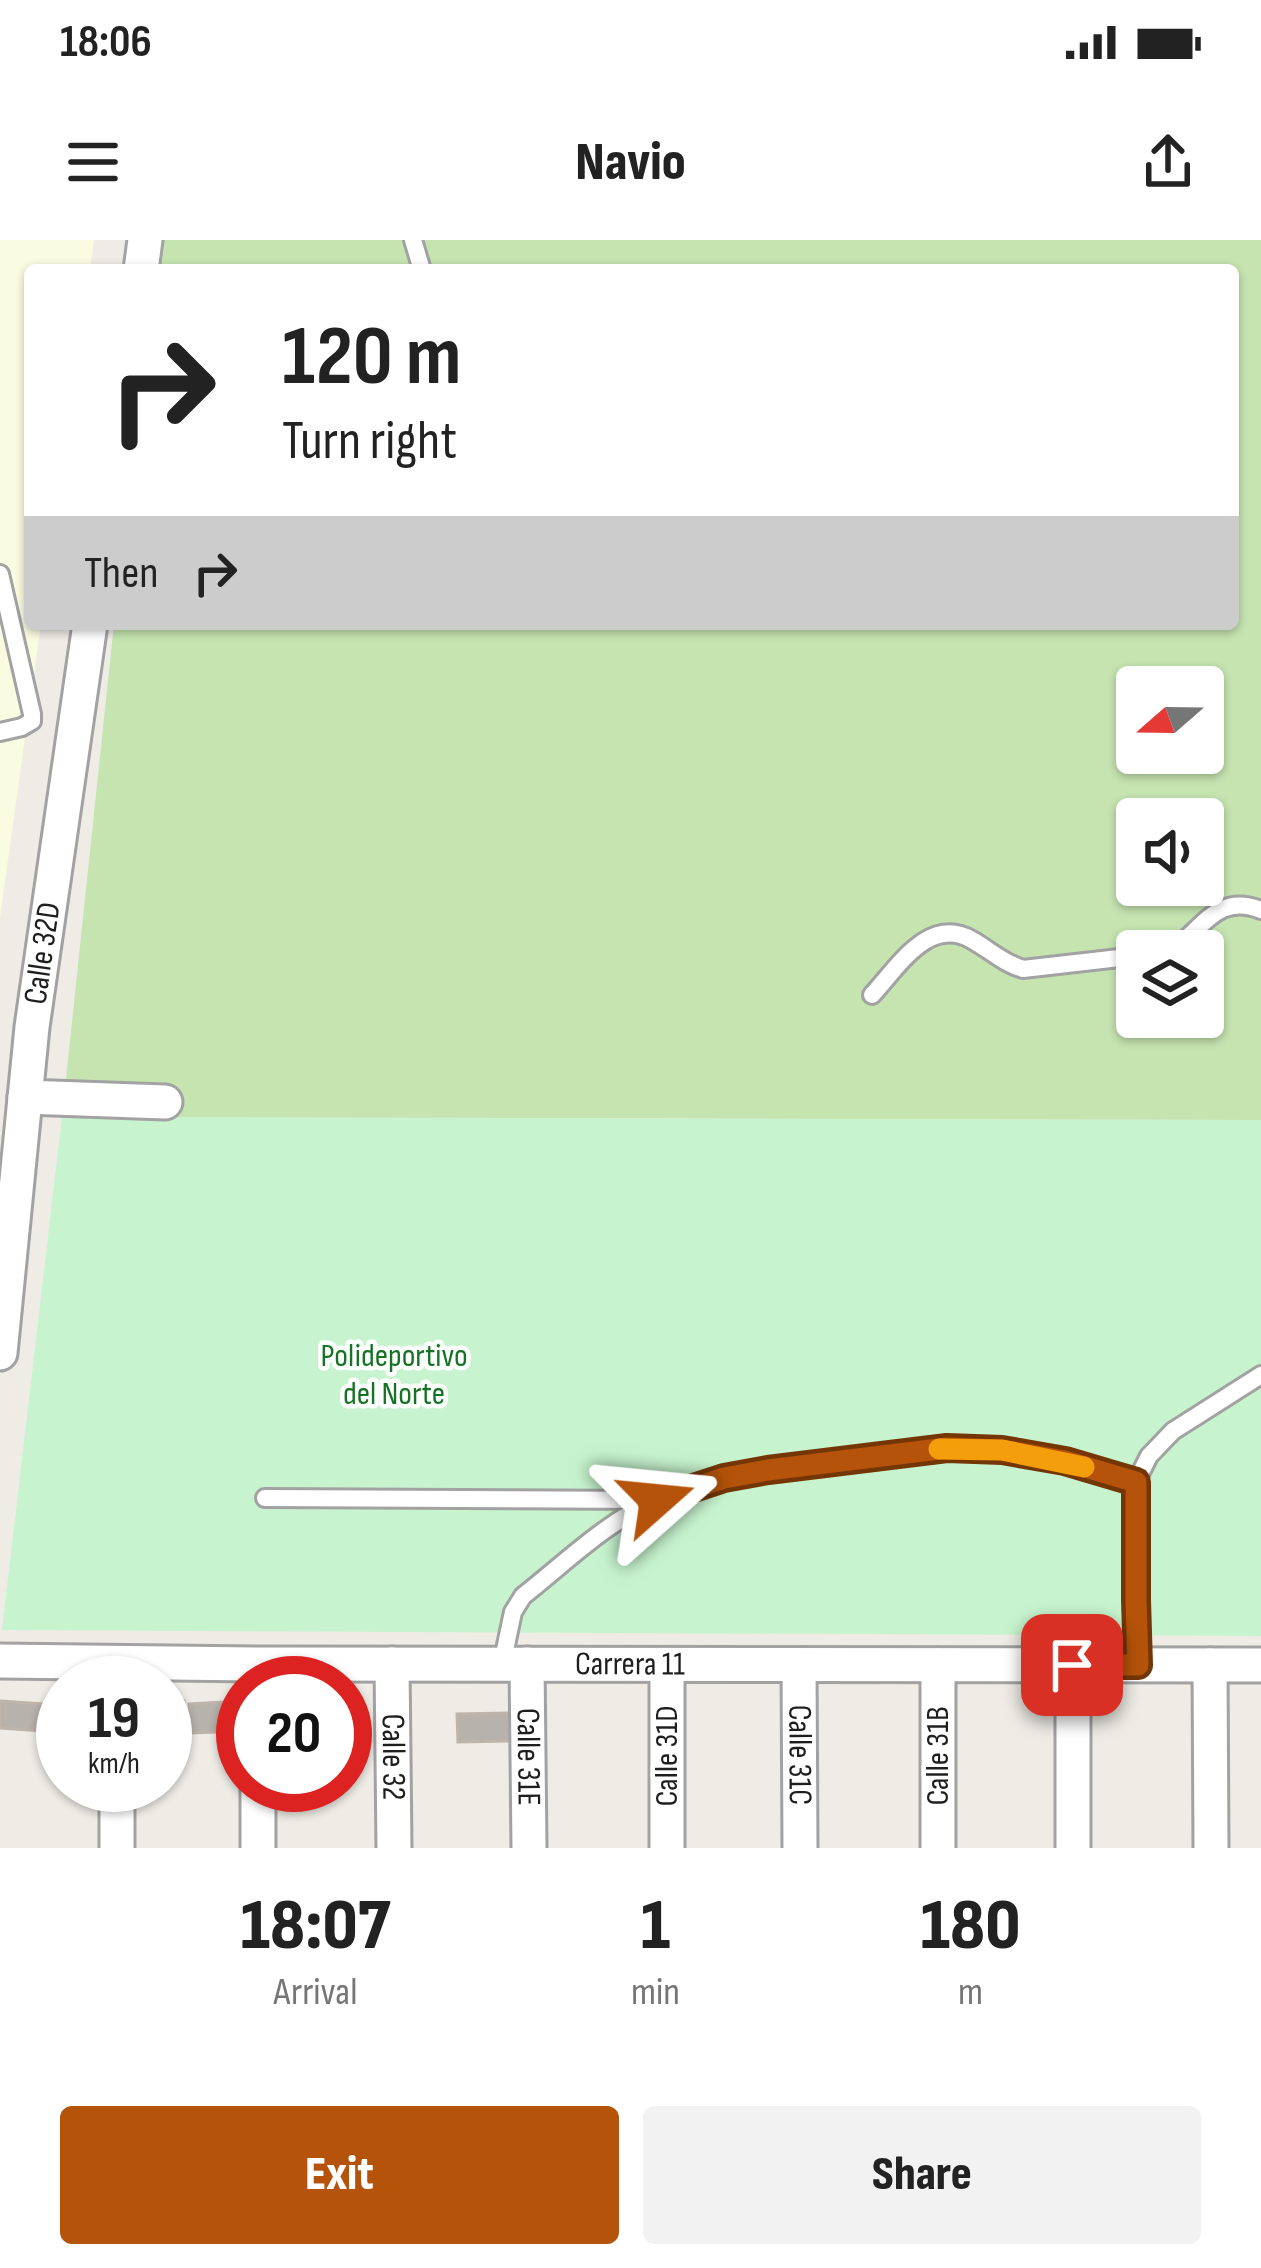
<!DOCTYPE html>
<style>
body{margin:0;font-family:"Sofia Sans Condensed",sans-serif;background:#f2f2f2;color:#222;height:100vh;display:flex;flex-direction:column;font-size:45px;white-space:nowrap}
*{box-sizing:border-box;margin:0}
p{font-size:39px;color:#767676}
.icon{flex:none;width:66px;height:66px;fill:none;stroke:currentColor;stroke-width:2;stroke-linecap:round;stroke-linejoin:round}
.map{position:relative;height:1608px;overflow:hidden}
.side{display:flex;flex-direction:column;background:#fff;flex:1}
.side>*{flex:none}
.top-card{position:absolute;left:24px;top:24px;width:1215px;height:366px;border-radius:12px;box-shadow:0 3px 9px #0004;background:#fff;color:#222;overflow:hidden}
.needle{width:78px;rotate:250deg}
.controls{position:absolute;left:1116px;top:426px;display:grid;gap:24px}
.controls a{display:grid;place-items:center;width:108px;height:108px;border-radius:12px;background:#fff;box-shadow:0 3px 9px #0004;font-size:60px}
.speed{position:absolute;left:36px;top:1416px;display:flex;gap:24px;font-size:60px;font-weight:700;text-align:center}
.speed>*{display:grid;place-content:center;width:156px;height:156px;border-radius:50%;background:#fff;box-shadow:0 3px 9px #0004;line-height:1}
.speed small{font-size:30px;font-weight:400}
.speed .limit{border:18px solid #d22;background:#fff;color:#111}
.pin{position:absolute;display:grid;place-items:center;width:102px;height:102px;color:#fff;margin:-51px;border-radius:24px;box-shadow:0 6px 18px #0006}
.me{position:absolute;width:132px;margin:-66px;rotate:72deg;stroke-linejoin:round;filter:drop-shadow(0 0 9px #0008)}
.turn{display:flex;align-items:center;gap:42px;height:252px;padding:0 60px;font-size:54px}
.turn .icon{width:156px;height:156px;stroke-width:2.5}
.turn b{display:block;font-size:84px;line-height:102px}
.then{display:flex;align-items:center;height:114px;padding:0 60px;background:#0003;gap:24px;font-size:45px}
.eta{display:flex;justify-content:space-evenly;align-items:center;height:204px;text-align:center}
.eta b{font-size:72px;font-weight:800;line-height:84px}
.primary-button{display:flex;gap:24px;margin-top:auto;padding:24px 60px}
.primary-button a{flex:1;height:138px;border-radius:12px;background:#b45309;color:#fff;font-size:48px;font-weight:800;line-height:138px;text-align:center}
.primary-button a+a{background:#f2f2f2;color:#222}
.status{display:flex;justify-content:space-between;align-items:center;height:84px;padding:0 60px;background:#fff;direction:ltr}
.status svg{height:33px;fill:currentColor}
header{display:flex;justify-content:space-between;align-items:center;height:156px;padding:0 60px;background:#fff;font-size:54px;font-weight:800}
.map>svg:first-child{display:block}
.education{fill:#fafce1}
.grass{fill:#c5e4b0;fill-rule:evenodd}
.park{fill:#c7f4ce}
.building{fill:#b7b2ab;stroke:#bfb4a9;stroke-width:3}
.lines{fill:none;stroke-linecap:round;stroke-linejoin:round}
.service-casing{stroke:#a2a2a2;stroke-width:22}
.minor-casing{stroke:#a2a2a2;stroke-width:39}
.service{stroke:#fff;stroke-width:16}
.minor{stroke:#fff;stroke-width:33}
.route-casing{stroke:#753606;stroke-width:30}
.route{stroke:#b45309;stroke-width:21}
.slow{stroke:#f59e0b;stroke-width:21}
.labels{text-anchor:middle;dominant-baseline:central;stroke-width:9;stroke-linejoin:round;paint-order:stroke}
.street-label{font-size:33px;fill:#1e1e1e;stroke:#fff}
.park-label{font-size:33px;fill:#167325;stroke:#fff}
</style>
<div class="status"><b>18:06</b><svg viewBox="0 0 49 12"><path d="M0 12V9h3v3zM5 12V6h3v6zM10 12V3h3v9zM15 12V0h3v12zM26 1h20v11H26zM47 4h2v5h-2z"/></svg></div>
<header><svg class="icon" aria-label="menu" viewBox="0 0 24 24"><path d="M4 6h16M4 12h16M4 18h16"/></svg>Navio<svg class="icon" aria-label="share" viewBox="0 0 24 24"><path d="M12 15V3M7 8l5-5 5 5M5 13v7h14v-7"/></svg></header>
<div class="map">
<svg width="1261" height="1608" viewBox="0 0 1261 1608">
<rect width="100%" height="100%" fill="#eeece5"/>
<path class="education" d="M 0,0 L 94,0 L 90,30 L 30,30 L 30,384 L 41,384 L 0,677 Z"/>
<path class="grass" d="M 154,0 L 1261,0 L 1261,880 L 62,877 L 114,384 L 1233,384 L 1233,30 L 151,30 ZM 1137,447 L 1203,447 L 1203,513 L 1137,513 ZM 1137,579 L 1203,579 L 1203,645 L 1137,645 ZM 1137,711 L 1203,711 L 1203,777 L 1137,777 Z"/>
<path class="park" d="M 62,877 L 1261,880 L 1261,1396 L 2,1390 Z"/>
<g class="building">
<path d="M 0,1461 L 43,1464 L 41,1491 L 0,1488 Z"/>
<path d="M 184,1461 L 185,1489 L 165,1489 L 165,1462 Z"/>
<path d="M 242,1461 L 243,1491 L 191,1493 L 189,1464 Z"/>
<path d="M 512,1473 L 512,1501 L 458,1502 L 457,1474 Z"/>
</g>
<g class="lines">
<defs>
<g id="service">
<path d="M 413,0 L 422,30"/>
<path d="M 0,334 L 32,474 L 32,481 L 22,487 L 0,492"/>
<path d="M 1172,711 C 1204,687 1218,653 1261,670"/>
<path d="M 872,755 C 898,727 929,675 972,700 C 990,710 1003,723 1023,729 L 1137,716"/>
<path d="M 265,1258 L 656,1260"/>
<path d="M 502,1424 L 513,1372 L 523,1356 C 565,1323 607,1281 657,1260 C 720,1233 789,1228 855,1219 C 904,1214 952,1206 1002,1210 C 1048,1215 1092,1229 1136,1242"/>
<path d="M 1138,1425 L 1135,1360 L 1136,1242 L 1149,1216 L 1173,1191 L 1261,1135"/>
</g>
<g id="minor">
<path d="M 141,30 L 145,0"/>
<path d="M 25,857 L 165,862"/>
<path id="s1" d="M 0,1113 L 32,787 L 90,384"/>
<path id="s2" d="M 0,1421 L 256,1424 L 1261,1425"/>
<path id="s3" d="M 392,1424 L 394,1608"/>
<path id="s4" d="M 527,1424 L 529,1608"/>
<path id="s5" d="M 799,1425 L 800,1608"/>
<path d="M 938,1425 L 938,1608"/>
<path d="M 1073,1425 L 1073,1608"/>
<path d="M 1210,1425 L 1211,1608"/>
<path d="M 117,1545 L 117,1608"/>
<path d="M 258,1545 L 258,1608"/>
<path d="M 667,1608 L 667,1425"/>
</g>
</defs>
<use href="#service" class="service-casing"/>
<use href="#minor" class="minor-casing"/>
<use href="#service" class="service"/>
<use href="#minor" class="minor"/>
</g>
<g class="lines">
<defs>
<path id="route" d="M 657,1260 L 724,1238 L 768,1230 L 947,1208 L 1002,1210 L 1065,1221 L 1136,1242 L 1136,1360 L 1138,1425 L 1072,1425"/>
</defs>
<use href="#route" class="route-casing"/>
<use href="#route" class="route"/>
<path class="slow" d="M 939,1209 L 1002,1210 L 1084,1227"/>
</g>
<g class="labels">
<g class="street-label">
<text stroke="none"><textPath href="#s1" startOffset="402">Calle 32D</textPath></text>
<text stroke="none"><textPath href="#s2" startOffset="630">Carrera 11</textPath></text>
<text stroke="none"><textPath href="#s3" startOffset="93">Calle 32</textPath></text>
<text stroke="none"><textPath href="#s4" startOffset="93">Calle 31E</textPath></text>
<text transform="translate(667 1516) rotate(-90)">Calle 31D</text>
<text stroke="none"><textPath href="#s5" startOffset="90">Calle 31C</textPath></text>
<text transform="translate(938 1516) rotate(-90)">Calle 31B</text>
</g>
<g class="park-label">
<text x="394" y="1116">Polideportivo<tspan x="394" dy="38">del Norte</tspan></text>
</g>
</g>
</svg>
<div class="controls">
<a><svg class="needle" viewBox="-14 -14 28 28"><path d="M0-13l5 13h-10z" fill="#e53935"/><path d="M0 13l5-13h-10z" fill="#767676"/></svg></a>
<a><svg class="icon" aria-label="sound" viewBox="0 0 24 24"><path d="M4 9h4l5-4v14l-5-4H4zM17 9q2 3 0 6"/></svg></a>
<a><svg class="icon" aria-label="layers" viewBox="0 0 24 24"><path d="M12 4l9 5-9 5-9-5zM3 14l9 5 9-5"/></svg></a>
</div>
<div class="speed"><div>19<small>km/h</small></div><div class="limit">20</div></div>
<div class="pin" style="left:1072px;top:1425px;background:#d93025"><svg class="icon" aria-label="arrive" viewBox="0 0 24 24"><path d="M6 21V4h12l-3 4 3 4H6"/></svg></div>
<svg class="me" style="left:657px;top:1260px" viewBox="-20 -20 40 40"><path d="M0-17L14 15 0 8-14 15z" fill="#b45309" stroke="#fff" stroke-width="4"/></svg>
<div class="top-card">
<div class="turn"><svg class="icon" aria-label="right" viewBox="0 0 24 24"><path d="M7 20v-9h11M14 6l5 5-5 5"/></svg><div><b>120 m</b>Turn right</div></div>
<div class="then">Then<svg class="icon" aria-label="right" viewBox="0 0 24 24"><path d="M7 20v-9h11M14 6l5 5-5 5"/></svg></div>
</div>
</div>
<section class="side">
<div class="eta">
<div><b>18:07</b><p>Arrival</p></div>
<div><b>1</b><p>min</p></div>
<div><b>180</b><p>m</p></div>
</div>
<div class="primary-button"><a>Exit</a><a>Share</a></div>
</section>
